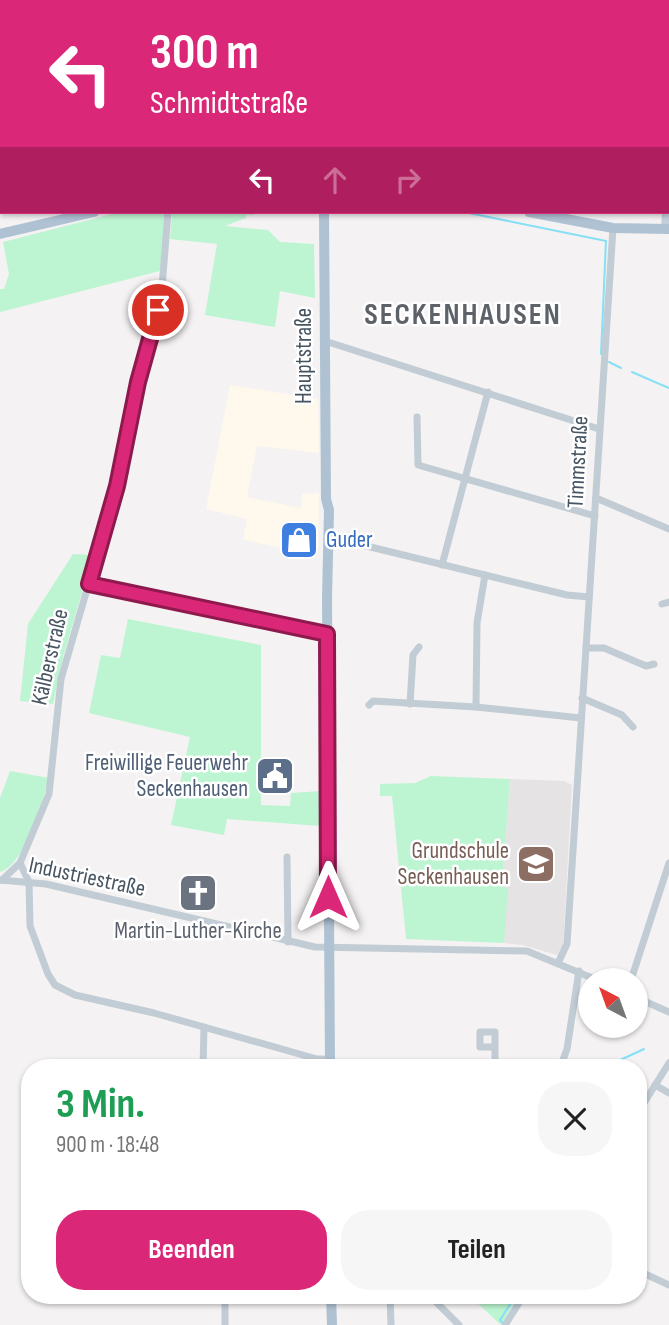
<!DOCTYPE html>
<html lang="de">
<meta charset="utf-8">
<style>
body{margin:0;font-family:"Sofia Sans Condensed",sans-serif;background:#f6f6f6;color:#222;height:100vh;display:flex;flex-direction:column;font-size:26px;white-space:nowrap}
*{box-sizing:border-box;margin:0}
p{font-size:23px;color:#767676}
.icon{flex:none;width:38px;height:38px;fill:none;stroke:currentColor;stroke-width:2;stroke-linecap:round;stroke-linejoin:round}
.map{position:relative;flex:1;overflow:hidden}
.details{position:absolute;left:21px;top:1059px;width:626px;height:245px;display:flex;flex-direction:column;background:#fff;border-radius:28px;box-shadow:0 2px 5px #0004}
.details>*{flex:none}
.top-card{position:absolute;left:0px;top:0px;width:670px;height:214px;box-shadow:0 2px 5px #0004;background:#db2777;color:#fff;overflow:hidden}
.needle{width:46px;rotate:319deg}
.fabs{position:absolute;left:578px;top:968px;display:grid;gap:14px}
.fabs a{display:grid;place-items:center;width:70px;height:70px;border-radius:50%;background:#fff;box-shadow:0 2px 5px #0004;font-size:35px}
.pin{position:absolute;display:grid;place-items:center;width:60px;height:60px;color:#fff;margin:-30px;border:4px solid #fff;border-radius:50%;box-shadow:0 2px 7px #0007}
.me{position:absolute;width:77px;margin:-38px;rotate:0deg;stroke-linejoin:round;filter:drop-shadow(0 0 5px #0008)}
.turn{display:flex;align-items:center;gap:24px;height:147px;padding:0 35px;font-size:32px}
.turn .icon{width:91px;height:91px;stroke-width:2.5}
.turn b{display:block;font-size:49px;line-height:60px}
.lanes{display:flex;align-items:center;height:66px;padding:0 35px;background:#0003;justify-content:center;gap:35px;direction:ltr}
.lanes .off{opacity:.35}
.round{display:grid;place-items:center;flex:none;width:74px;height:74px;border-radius:28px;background:#f6f6f6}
.summary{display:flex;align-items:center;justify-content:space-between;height:119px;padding:0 35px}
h1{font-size:42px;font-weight:700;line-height:52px;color:#1e9e55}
.primary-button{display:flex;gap:14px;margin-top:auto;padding:14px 35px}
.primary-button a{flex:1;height:80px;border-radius:28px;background:#db2777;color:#fff;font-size:28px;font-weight:700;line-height:80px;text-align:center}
.primary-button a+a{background:#f6f6f6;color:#222}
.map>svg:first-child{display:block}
.commercial{fill:#fef9ec}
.education{fill:#e5e3e4}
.green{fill:#bdf5d2}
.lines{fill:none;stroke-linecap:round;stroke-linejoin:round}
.stream{stroke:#85e0f6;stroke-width:2}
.street{stroke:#c1ccd5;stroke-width:7}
.secondary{stroke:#c3cfdc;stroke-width:10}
.primary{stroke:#afc2d3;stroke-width:10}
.route-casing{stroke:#8e194d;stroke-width:18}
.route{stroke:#db2777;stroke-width:12}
.labels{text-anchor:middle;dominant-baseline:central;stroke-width:5;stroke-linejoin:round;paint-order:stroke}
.street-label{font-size:23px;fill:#475562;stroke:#fff}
.shop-label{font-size:23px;fill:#366cbe;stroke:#fff;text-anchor:start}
.service-label{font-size:23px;fill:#4e5e75;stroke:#fff;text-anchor:end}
.education-label{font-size:23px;fill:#785e54;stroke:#fff;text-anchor:end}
.worship-label{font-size:23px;fill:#5b616d;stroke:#fff}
.district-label{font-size:30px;font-weight:bold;letter-spacing:2px;fill:#5d6268;stroke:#fff}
</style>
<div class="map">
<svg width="669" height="1325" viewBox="0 0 669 1325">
<rect width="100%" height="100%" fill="#f4f2f2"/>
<path class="commercial" d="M 230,385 L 318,399 L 319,453 L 257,446 L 247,497 L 301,508 L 302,494 L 319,493 L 318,555 L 243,540 L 247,519 L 206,509 Z"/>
<path class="education" d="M 510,779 L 564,781 L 572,785 L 563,948 L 557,955 L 522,945 L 504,943 L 502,888 Z"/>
<g class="green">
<path d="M 120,212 L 166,212 L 160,271 L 0,312 L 0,289 L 4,289 L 9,274 L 3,242 Z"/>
<path d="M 172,212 L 254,212 L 254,215 L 246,215 L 246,218 L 225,226 L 268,230 L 280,242 L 314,244 L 315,298 L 280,291 L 275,327 L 205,315 L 217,244 L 170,239 Z"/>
<path d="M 73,554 L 93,555 L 63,657 L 53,704 L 20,701 L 28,624 Z"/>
<path d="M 128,619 L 261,645 L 261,805 L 290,806 L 291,793 L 321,791 L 320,826 L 227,819 L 224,835 L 171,825 L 190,737 L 89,713 L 101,655 L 120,658 Z"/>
<path d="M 10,771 L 49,778 C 43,802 25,864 0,872 L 0,798 Z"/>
<path d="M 431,776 L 510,779 L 502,887 L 508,888 L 504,943 L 406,939 L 392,796 L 380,796 L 380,784 L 415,783 Z"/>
<path d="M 469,1295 L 519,1295 L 501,1325 Z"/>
</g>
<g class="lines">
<g class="stream">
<path d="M 395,2 L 395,0"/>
<path d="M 464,212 L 606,241 L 601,354"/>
<path d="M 609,362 L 621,368"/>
<path d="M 632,372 L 669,388"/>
<path d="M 603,1068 L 644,1049"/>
<path d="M 502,1322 L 500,1320 L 516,1295"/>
</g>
<g class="street">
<path d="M 41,2 L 41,0"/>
<path d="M 198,2 L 198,0"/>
<path d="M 413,2 L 414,0"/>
<path d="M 0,109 L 2,104"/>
<path d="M 168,212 L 161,300 L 138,382 L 117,486 L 61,679 L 49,794 L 20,863 L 29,882 L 30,926 L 48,974 L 55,985 L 75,995 L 154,1013 L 317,1059 L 330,1059"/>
<path d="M 325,341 L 599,429"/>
<path d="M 417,417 L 418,465 L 595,516"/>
<path d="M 596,498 L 669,529"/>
<path d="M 327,539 L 342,540 L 567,595 L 589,597"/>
<path d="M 442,565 L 488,392"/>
<path d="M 89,584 L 327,633"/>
<path d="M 662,604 L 669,602"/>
<path d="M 586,648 L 604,648 L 646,666 L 654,664"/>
<path d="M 582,698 L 622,715 L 633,727"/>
<path d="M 410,704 L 413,655 L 419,647"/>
<path d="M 369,705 L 373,701 L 476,707 L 581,718"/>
<path d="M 476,707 L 477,623 L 485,575"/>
<path d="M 287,857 L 288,942"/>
<path d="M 0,880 L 46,884 L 315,947 L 527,951 L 597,980"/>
<path d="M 2,880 L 20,863"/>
<path d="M 558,963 L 567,944 L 613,228"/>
<path d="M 631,980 L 669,863"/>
<path d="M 635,997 L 669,1012"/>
<path d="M 495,1047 L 480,1047 L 480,1032 L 495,1032 L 495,1068"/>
<path d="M 203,1068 L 204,1027"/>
<path d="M 560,1068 L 567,1049 L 579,971"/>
<path d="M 655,1085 L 669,1093"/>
<path d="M 639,1111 L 669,1063"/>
<path d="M 639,1271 L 669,1285"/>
<path d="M 225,1295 L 225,1325"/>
<path d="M 390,1295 L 391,1325"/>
<path d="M 429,1295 L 459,1325"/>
<path d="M 505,1325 L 524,1295"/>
</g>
<g class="secondary">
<path d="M 668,169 L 669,166"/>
<path d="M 666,229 L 667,212"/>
</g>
<g class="primary">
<path d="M 334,2 L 334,0"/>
<path d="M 324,212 L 326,499 L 329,510 L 327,598 L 330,1068"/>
<path d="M 529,212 L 613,228 L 669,229"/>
<path d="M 0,234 L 94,212"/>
<path d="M 331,1295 L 332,1325"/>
</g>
</g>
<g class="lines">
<defs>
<path id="route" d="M 158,310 L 138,382 L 117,486 L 89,584 L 327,634 L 328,897"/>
</defs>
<use href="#route" class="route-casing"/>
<use href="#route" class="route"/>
</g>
<defs>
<symbol id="shop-square" viewBox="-11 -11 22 22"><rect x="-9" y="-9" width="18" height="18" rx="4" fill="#3f7fe0" stroke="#fff"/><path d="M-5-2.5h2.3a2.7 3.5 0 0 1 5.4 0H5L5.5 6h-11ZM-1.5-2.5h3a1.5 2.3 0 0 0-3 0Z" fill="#fff"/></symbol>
<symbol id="civic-square" viewBox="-11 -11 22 22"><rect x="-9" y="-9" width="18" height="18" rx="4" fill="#5c6f8a" stroke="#fff"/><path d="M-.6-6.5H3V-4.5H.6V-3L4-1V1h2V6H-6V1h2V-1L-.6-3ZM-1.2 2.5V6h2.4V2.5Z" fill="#fff"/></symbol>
<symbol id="school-square" viewBox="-11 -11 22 22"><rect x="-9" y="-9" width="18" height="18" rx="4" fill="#8d6e63" stroke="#fff"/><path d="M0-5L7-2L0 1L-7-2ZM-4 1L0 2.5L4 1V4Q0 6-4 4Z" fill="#fff"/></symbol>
<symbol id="church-square" viewBox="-11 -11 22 22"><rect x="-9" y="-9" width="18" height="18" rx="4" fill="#6b7280" stroke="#fff"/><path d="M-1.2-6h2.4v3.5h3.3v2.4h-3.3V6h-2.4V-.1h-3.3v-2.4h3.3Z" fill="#fff"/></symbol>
</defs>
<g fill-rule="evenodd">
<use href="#shop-square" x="277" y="518" width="44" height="44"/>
<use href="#civic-square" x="253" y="754" width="44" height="44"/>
<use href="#school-square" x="514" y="842" width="44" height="44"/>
<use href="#church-square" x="176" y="871" width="44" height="44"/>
</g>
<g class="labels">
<g class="street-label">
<text transform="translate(304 356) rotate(-90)">Hauptstraße</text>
<text transform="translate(578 462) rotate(-87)">Timmstraße</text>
<text transform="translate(50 657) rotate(-77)">Kälberstraße</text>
<text transform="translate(87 877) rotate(12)">Industriestraße</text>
</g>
<g class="shop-label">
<text x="326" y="540">Guder</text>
</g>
<g class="service-label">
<text x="248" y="763">Freiwillige Feuerwehr<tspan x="248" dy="26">Seckenhausen</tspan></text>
</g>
<g class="education-label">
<text x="509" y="851">Grundschule<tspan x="509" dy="26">Seckenhausen</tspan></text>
</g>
<g class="worship-label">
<text x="198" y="931">Martin-Luther-Kirche</text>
</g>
<g class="district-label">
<text x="463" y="315">SECKENHAUSEN</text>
</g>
</g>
</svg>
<div class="fabs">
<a><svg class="needle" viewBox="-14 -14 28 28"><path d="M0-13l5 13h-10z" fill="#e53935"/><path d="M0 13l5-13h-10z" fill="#767676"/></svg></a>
</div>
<div class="pin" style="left:158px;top:310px;background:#d93025"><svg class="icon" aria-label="arrive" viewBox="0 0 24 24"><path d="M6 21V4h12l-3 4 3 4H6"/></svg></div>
<svg class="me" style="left:328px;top:897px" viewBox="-20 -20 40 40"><path d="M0-17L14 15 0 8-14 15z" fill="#db2777" stroke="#fff" stroke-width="4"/></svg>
<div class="top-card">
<div class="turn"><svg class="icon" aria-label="left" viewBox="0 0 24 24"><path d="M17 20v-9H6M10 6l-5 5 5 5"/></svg><div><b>300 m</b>Schmidtstraße</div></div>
<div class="lanes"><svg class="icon" aria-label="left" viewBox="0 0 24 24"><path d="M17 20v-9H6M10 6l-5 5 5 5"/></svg><svg class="icon off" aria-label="ahead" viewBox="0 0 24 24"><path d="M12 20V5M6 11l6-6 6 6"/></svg><svg class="icon off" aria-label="right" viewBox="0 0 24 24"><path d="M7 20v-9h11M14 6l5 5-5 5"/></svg></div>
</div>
<section class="details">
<div class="summary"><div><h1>3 Min.</h1><p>900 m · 18:48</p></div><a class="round"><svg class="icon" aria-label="close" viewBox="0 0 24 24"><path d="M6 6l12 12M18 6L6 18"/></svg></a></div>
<div class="primary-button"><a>Beenden</a><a>Teilen</a></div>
</section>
</div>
